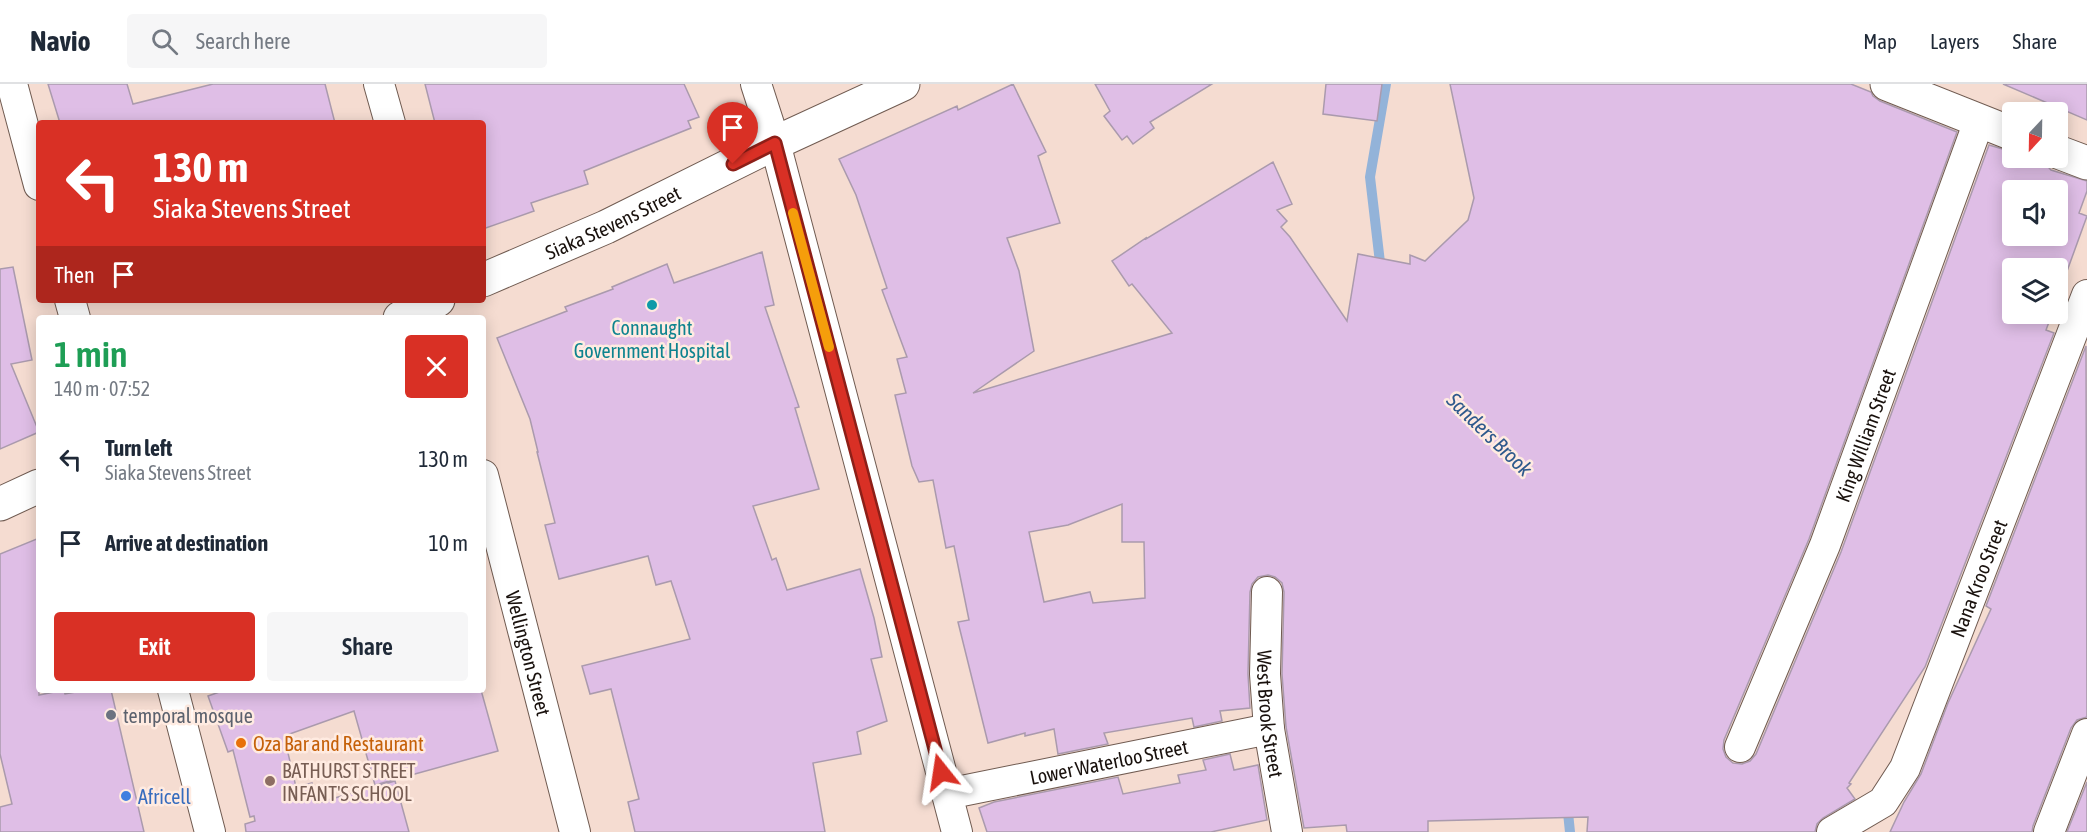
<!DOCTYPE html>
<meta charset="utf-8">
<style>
body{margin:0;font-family:"Asap Condensed",sans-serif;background:#f6f6f7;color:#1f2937;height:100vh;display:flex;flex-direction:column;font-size:22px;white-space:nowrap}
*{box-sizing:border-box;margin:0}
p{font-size:20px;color:#747a83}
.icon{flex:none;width:33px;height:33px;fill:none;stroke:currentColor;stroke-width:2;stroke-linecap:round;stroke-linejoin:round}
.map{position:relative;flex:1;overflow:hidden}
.side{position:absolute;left:36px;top:231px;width:450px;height:378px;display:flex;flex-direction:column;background:#fff;border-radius:6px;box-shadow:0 3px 15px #0003}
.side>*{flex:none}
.hud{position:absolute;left:36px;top:36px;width:450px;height:183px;border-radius:6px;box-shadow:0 3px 15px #0003;background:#d93025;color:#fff;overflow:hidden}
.needle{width:39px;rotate:202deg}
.buttons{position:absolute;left:2002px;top:18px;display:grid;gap:12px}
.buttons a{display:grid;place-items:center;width:66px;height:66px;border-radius:6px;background:#fff;box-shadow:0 3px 15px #0003;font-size:30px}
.pin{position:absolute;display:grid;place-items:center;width:51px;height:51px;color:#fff;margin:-62px -26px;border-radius:50% 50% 50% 0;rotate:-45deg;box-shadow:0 0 6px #0007}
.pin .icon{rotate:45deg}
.me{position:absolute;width:66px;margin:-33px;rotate:345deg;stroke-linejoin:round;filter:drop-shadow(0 0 4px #0008)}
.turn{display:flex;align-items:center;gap:21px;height:126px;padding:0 18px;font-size:27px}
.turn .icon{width:78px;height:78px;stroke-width:2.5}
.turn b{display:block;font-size:42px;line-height:51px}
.then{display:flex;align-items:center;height:57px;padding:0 18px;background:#0003;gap:12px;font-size:22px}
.round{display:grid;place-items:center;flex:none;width:63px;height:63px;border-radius:6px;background:#f6f6f7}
.headline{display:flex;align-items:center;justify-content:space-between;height:102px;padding:0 18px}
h1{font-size:36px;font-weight:600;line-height:45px;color:#1e9e55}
.button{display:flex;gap:12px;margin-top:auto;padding:12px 18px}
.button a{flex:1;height:69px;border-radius:6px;background:#d93025;color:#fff;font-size:24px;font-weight:600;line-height:69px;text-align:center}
.button a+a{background:#f6f6f7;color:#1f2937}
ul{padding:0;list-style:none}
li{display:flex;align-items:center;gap:18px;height:84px;padding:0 18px}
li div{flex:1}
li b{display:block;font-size:22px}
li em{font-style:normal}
header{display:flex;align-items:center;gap:36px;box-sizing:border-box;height:84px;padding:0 30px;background:#fff;border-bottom:2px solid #e0e1e3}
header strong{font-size:28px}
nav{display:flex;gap:33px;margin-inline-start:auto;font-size:21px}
.search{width:420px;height:54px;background:#f6f6f7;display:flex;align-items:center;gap:15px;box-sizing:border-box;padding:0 21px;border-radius:6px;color:#747a83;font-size:22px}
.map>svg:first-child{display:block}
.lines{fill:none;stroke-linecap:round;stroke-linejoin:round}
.stream{stroke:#93b3d9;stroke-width:10}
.building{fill:#dfbee6;stroke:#aa9aad;stroke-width:1.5;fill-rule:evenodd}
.street-casing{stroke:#705b51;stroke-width:32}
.secondary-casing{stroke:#705b51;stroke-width:35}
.primary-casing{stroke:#705b51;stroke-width:35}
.street{stroke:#fff;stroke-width:30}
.secondary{stroke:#fff;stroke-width:33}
.primary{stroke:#fff;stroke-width:33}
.route-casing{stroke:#8d1f18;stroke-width:15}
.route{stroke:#d93025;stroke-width:10}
.slow{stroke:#f59e0b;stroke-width:10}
.culture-dot{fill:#0f9aa8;stroke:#ffebe1;stroke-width:2}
.worship-dot{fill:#6b7280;stroke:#ffebe1;stroke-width:2}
.food-dot{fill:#e8710a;stroke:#ffebe1;stroke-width:2}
.education-dot{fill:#8d6e63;stroke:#ffebe1;stroke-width:2}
.shop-dot{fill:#3f7fe0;stroke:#ffebe1;stroke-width:2}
.labels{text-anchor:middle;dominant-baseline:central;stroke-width:5;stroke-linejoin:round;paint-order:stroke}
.street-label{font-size:20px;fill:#19110d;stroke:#ffebe1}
.culture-label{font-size:20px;fill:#0d838f;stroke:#ffebe1}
.worship-label{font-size:20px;fill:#5b616d;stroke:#ffebe1;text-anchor:start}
.food-label{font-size:20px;fill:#c56008;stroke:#ffebe1;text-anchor:start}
.education-label{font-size:20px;fill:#785e54;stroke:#ffebe1;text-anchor:start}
.shop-label{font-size:20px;fill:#366cbe;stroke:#ffebe1;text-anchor:start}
.water-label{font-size:21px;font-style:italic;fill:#2e598c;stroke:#ffebe1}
</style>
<header>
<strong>Navio</strong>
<div class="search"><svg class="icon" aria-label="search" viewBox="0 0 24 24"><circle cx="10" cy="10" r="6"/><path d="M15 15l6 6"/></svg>Search here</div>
<nav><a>Map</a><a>Layers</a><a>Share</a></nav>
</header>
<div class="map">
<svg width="2087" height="748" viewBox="0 0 2087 748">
<rect width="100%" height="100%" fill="#f5dcd1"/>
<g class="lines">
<g class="stream">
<path d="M 1381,187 L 1370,93 L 1386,0"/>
<path d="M 1567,719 L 1570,748"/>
</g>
</g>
<g class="building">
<path d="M 48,0 L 127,0 L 133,20 L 213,0 L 325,0 L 335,39 L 60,39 Z"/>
<path d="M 425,0 L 684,0 L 699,33 L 688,37 L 691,44 L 584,87 L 588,100 L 531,119 L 534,127 L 483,145 L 483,39 L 435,39 Z"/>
<path d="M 1013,0 L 1046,68 L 1038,72 L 1060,139 L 1007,154 L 1019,187 L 1034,267 L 973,309 L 1172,249 L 1132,200 L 1129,202 L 1112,177 L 1146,154 L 1146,155 L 1273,78 L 1292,120 L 1277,126 L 1287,137 L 1281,143 L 1290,153 L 1347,237 L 1358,170 L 1410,180 L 1410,171 L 1425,177 L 1468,136 L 1474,114 L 1450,0 L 1851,0 L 1871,8 L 1873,12 L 1880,17 L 1957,48 L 1809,455 L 1724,656 L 1723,665 L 1726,673 L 1733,679 L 1742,680 L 1750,677 L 1756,670 L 1841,468 L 1989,61 L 2013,68 L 2013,74 L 2034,74 L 2042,76 L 2051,86 L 2087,97 L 2087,107 L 2079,129 L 2087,132 L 2058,212 L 2058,184 L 2013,184 L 2013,230 L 2052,230 L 2046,246 L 2054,249 L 1925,583 L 1849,699 L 1851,700 L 1847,704 L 1855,715 L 1823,734 L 1817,740 L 1815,748 L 1587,748 L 1588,733 L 1428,737 L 1428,748 L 1347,748 L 1346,741 L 1304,744 L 1286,643 L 1282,590 L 1284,508 L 1282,499 L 1275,493 L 1268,491 L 1258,493 L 1252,500 L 1250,508 L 1248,590 L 1250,624 L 1220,627 L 1222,637 L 1194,643 L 1192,634 L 1104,649 L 1108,660 L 1058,670 L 1054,645 L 1025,652 L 1025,649 L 988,659 L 958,538 L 969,536 L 954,462 L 946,464 L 933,396 L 919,398 L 912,382 L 895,311 L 906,309 L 897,275 L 907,273 L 882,206 L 887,204 L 856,111 L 839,75 L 957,22 L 958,26 ZM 2013,106 L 2058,106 L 2058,152 L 2013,152 ZM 1122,420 L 1122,458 L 1144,458 L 1145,514 L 1093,519 L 1090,508 L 1044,518 L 1029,448 L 1068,441 Z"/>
<path d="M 1095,0 L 1212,0 L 1150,38 L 1154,44 L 1133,60 L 1127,52 L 1122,56 L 1104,32 L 1110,27 Z"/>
<path d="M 1326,0 L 1382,0 L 1377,37 L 1323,30 Z"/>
<path d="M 2003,0 L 2087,0 L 2087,36 Z"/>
<path d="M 762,168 L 774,221 L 765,223 L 799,323 L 795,324 L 819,405 L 753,422 L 772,476 L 776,474 L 787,506 L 860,485 L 874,534 L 882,573 L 871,575 L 887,637 L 857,648 L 861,670 L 813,679 L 825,748 L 635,748 L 628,718 L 639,715 L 611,605 L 590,610 L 582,582 L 690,555 L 671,497 L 656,501 L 648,472 L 559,495 L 545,441 L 555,439 L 537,368 L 538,368 L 530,335 L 497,254 L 567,227 L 565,223 L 613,205 L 612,203 L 667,180 L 674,199 Z"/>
<path d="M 13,183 L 32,276 L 11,280 L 39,348 L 0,365 L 0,185 Z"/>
<path d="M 2086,262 L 2087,633 L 2077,636 L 2071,644 L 2033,742 L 2032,748 L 1890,748 L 1904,718 L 1921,690 L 1948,619 L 1991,525 L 1986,522 Z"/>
<path d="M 39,454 L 39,611 L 64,606 L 65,610 L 87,606 L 111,606 L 144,748 L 0,748 L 0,723 L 12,720 L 0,670 L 0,470 Z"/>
<path d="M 225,606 L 481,606 L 498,667 L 375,701 L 354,627 L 284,652 L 296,703 L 312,699 L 317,719 L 395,697 L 409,748 L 246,748 L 245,740 L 255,737 L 254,732 L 250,733 L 233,666 L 228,668 L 208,612 Z"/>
<path d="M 1230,670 L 1234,686 L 1258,681 L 1267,736 L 1211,748 L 987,748 L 979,724 L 994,718 L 1118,693 L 1123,710 L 1180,699 L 1178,691 L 1206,686 L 1203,676 Z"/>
<path d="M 2087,698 L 2087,748 L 2067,748 Z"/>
</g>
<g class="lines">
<defs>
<g id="street">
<path d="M 12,0 L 39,101"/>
<path d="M 379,0 L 390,39"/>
<path d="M 756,0 L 775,59 L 957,748"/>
<path d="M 70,216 L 75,234"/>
<path id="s1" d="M 483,391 L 575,748"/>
<path id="s2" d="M 1267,508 L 1265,590 L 1269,645 L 1287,748"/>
<path d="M 173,606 L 210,748"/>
<path id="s3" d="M 1740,663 L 1825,461 L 1979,37"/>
<path id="s4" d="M 947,710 L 1269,645"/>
<path id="s5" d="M 1832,748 L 1883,718 L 1905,684 L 2087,211"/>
<path d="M 2049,748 L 2087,650"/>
</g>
<g id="secondary">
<path d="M 1887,0 L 2013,50"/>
<path d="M 2058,68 L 2087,79"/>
</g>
<g id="primary">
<path id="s6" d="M 483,196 L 606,143 L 775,59 L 903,0"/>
<path d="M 400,234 L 438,216"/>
<path d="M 0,420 L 39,402"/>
</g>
</defs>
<use href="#street" class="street-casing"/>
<use href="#secondary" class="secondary-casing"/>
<use href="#primary" class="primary-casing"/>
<use href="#street" class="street"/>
<use href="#secondary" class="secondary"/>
<use href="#primary" class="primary"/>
</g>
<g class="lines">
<defs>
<path id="route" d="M 733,80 L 775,59 L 941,688"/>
</defs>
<use href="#route" class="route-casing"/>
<use href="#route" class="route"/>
<path class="slow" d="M 793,129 L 829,263"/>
</g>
<circle class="culture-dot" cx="652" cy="221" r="6"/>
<circle class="worship-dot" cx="111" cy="631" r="6"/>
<circle class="food-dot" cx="241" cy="659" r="6"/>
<circle class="education-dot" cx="270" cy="697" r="6"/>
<circle class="shop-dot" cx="126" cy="712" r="6"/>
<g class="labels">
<g class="street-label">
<text stroke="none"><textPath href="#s6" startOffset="142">Siaka Stevens Street</textPath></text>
<text stroke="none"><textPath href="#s3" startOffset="336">King William Street</textPath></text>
<text stroke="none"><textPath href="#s5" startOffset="303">Nana Kroo Street</textPath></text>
<text stroke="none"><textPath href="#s1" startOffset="184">Wellington Street</textPath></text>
<text stroke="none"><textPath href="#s2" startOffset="122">West Brook Street</textPath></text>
<text stroke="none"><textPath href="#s4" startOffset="165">Lower Waterloo Street</textPath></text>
</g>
<g class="culture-label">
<text x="652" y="243">Connaught<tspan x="652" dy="23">Government Hospital</tspan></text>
</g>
<g class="worship-label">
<text x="123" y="631">temporal mosque</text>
</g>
<g class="food-label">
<text x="253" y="659">Oza Bar and Restaurant</text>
</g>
<g class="education-label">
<text x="282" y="686">BATHURST STREET<tspan x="282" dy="23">INFANT'S SCHOOL</tspan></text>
</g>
<g class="shop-label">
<text x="138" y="712">Africell</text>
</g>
<g class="water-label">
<text transform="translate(1490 350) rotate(44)">Sanders Brook</text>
</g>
</g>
</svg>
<div class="buttons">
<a><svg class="needle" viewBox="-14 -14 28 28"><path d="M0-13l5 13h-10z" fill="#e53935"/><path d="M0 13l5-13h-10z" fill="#747a83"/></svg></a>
<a><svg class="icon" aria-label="sound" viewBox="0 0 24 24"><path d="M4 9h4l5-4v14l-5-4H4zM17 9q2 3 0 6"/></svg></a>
<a><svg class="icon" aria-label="layers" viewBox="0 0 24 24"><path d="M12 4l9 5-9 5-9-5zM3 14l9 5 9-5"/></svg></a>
</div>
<div class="pin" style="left:733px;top:80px;background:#d93025"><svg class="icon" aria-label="arrive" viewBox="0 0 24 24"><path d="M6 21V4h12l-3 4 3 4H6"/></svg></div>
<svg class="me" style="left:941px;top:688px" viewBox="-20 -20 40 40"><path d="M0-17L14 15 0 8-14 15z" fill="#d93025" stroke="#fff" stroke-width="4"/></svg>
<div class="hud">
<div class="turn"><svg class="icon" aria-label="left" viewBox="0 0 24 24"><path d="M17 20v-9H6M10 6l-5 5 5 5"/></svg><div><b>130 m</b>Siaka Stevens Street</div></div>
<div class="then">Then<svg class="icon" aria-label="arrive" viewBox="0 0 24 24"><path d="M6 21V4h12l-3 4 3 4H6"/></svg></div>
</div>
<section class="side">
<div class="headline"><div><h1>1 min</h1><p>140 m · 07:52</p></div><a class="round" style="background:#d93025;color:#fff"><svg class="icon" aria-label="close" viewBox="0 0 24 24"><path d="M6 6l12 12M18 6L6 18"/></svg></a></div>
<ul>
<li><svg class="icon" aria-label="left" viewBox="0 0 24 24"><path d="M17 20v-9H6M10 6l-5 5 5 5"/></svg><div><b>Turn left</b><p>Siaka Stevens Street</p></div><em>130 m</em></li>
<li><svg class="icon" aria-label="arrive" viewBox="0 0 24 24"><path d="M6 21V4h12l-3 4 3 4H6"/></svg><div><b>Arrive at destination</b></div><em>10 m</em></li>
</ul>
<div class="button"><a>Exit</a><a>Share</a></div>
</section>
</div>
